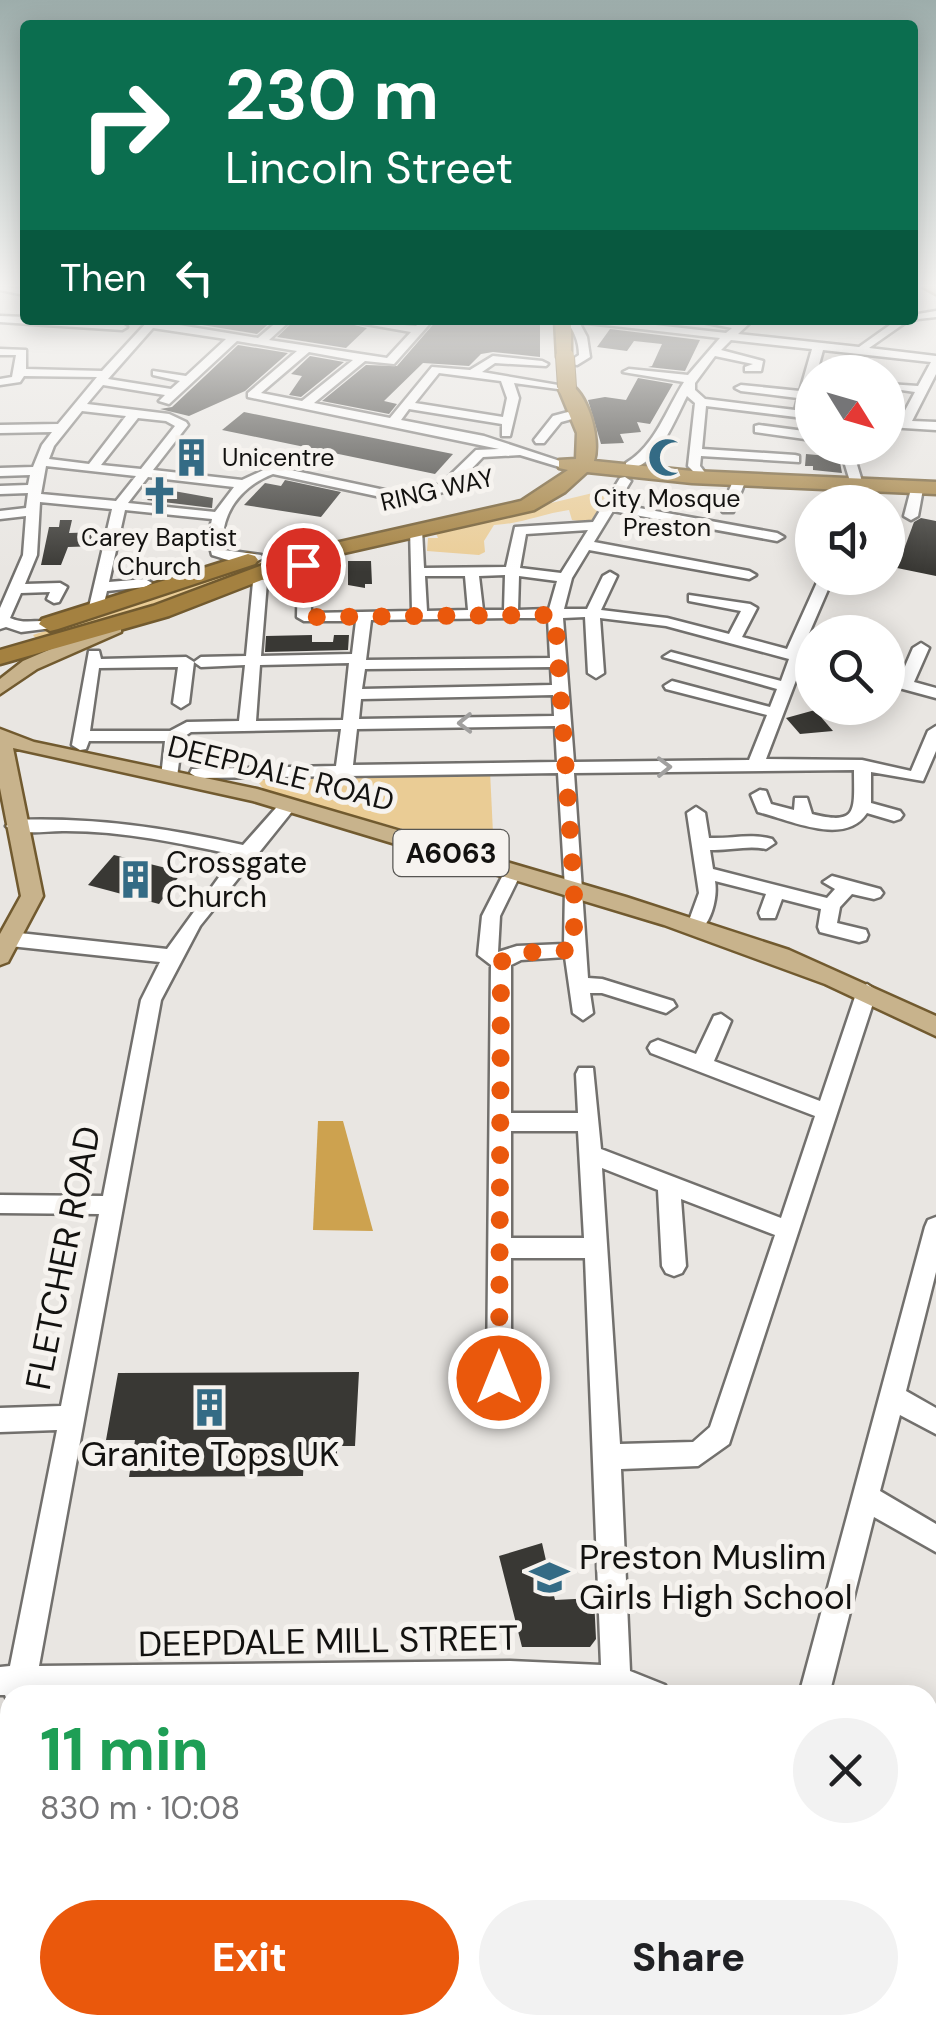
<!DOCTYPE html>
<meta charset="utf-8">
<style>
body{margin:0;font-family:"DM Sans",sans-serif;background:#f2f2f2;color:#202124;height:100vh;display:flex;flex-direction:column;font-size:38px;white-space:nowrap}
*{box-sizing:border-box;margin:0}
p{font-size:32px;color:#757577}
.icon{flex:none;width:55px;height:55px;fill:none;stroke:currentColor;stroke-width:2;stroke-linecap:round;stroke-linejoin:round}
.map{position:relative;flex:1;overflow:hidden}
.panel{position:absolute;left:0px;top:1685px;width:938px;height:350px;display:flex;flex-direction:column;background:#fff;border-radius:30px 30px 0 0;box-shadow:0 5px 25px #0003}
.panel>*{flex:none}
.hud{position:absolute;left:20px;top:20px;width:898px;height:305px;border-radius:10px;box-shadow:0 5px 25px #0003;background:#0b6e4f;color:#fff;overflow:hidden}
.needle{width:65px;rotate:127deg}
.buttons{position:absolute;left:795px;top:355px;display:grid;gap:20px}
.buttons a{display:grid;place-items:center;width:110px;height:110px;border-radius:50%;background:#fff;box-shadow:0 5px 25px #0003;font-size:50px}
.pin{position:absolute;display:grid;place-items:center;width:85px;height:85px;color:#fff;margin:-42px;border:5px solid #fff;border-radius:50%;box-shadow:0 2px 10px #0007}
.me{position:absolute;width:110px;margin:-55px;rotate:0deg;stroke-linejoin:round;filter:drop-shadow(0 0 8px #0008)}
.turn{display:flex;align-items:center;gap:35px;height:210px;padding:0 40px;font-size:45px}
.turn .icon{width:130px;height:130px;stroke-width:2.5}
.turn b{display:block;font-size:70px;line-height:85px}
.then{display:flex;align-items:center;height:95px;padding:0 40px;background:#0003;gap:20px;font-size:38px}
.round{display:grid;place-items:center;flex:none;width:105px;height:105px;border-radius:52px;background:#f2f2f2}
.head{display:flex;align-items:center;justify-content:space-between;height:170px;padding:0 40px}
h1{font-size:60px;font-weight:800;line-height:75px;color:#1e9e55}
.cta{display:flex;gap:20px;margin-top:auto;padding:20px 40px}
.cta a{flex:1;height:115px;border-radius:60px;background:#ea580c;color:#fff;font-size:40px;font-weight:800;line-height:115px;text-align:center}
.cta a+a{background:#f2f2f2;color:#202124}
.map>svg:first-child{display:block}
.green{fill:#eacc95}
.water{fill:#cda24f}
.building{fill:#393834}
.lines{fill:none;stroke-linecap:round;stroke-linejoin:round}
.minor-casing{stroke:#72706d;stroke-width:5}
.major-casing{stroke:#715a2f;stroke-width:5}
.highway-casing{stroke:#715a2f;stroke-width:5}
.minor{fill:#fff;fill-rule:evenodd}
.major{fill:#c8b38c;fill-rule:evenodd}
.highway{fill:#a48140;fill-rule:evenodd}
.highway-bridge-casing{stroke:#715a2f;stroke-width:20;stroke-linecap:butt}
.highway-bridge{stroke:#a48140;stroke-width:18}
.oneway{stroke:#a1a09f}
.route{stroke:#ea580c;stroke-width:18;stroke-dasharray:0 32.4}
.labels{text-anchor:middle;dominant-baseline:central;stroke-width:10;stroke-linejoin:round;paint-order:stroke}
.far-poi-label{font-size:25px;fill:#131210;stroke:#f6f3ef}
.far-street-label{font-size:25px;fill:#131210;stroke:#f6f3ef}
.shield{fill:#f6f3ef;stroke:#575653;stroke-width:2.5}
.shield-label{font-size:28px;font-weight:bold;fill:#131210}
.street-label{font-size:30px;fill:#131210;stroke:#f6f3ef}
.poi-label{font-size:30px;fill:#131210;stroke:#f6f3ef;text-anchor:start}
.near-street-label{font-size:35px;fill:#131210;stroke:#f6f3ef}
.near-poi-label{font-size:35px;fill:#131210;stroke:#f6f3ef}
</style>
<div class="map">
<svg width="936" height="2035" viewBox="0 0 936 2035">
<rect width="100%" height="100%" fill="#e9e6e2"/>
<g class="green">
<path d="M 601,491 L 607,500 L 592,523 L 572,520 L 569,510 C 541,514 521,524 494,525 L 484,541 L 485,552 L 479,555 L 427,551 L 428,538 L 438,538 L 435,531 Z"/>
<path d="M 283,556 L 286,558 L 111,621 L 37,640 L 33,635 L 228,569 Z"/>
<path d="M 490,771 L 494,854 L 265,791 L 259,783 L 268,776 Z"/>
</g>
<path class="water" d="M 318,1121 L 343,1121 L 373,1231 L 313,1230 Z"/>
<g class="building">
<path d="M 196,320 L 273,320 L 257,334 L 196,324 Z"/>
<path d="M 295,320 L 333,320 L 367,328 L 346,348 L 277,337 Z"/>
<path d="M 437,320 L 540,320 L 540,357 L 493,352 L 481,354 L 469,366 L 423,363 L 384,401 L 397,404 L 389,414 L 322,401 L 366,365 L 397,366 Z"/>
<path d="M 610,329 L 700,340 L 685,371 L 648,367 L 652,366 L 662,344 L 634,341 L 627,351 L 597,347 Z"/>
<path d="M 238,345 L 288,353 L 245,391 L 189,416 L 160,409 L 172,407 Z"/>
<path d="M 310,356 L 344,362 L 301,397 L 289,395 L 302,376 L 291,374 Z"/>
<path d="M 638,378 L 673,384 L 650,424 L 637,422 L 641,432 L 620,434 L 624,443 L 601,444 L 588,400 L 605,397 L 626,400 Z"/>
<path d="M 244,412 L 259,415 L 453,454 L 435,474 L 222,430 Z"/>
<path d="M 806,454 L 839,457 L 842,473 L 813,470 L 813,466 L 805,466 Z"/>
<path d="M 285,480 L 341,492 L 321,517 L 244,505 L 265,483 L 281,486 Z"/>
<path d="M 157,488 L 213,498 L 212,508 L 147,500 Z"/>
<path d="M 921,518 L 936,521 L 936,576 L 897,568 L 914,522 Z"/>
<path d="M 60,520 L 72,520 L 69,533 L 103,532 L 99,546 L 68,547 L 61,565 L 41,565 L 49,527 L 59,527 Z"/>
<path d="M 348,561 L 371,561 L 372,584 L 365,584 L 365,588 L 348,585 Z"/>
<path d="M 312,635 L 312,642 L 333,642 L 334,635 L 349,635 L 348,650 L 265,652 L 266,636 Z"/>
<path d="M 815,710 L 833,731 L 800,734 L 786,718 Z"/>
<path d="M 114,855 L 182,872 L 159,904 L 88,885 Z"/>
<path d="M 359,1372 L 355,1446 L 337,1446 L 337,1455 L 304,1455 L 303,1476 L 129,1477 L 135,1440 L 106,1440 L 118,1373 Z"/>
<path d="M 542,1543 L 555,1600 L 594,1598 L 596,1639 L 590,1647 L 522,1647 L 499,1556 Z"/>
</g>
<g class="lines">
<defs>
<g id="minor">
<path d="M 0,287 L 25,289 L 25,295 L 0,290 Z"/>
<path d="M 936,311 L 936,317 L 909,320 L 869,348 L 936,356 L 936,374 L 912,421 L 936,422 L 936,430 L 888,427 L 888,419 L 900,420 L 915,392 L 888,388 L 888,384 L 918,386 L 931,362 L 823,350 L 817,372 L 812,372 L 807,412 L 812,413 L 812,419 L 706,406 L 702,449 L 795,455 L 799,456 L 799,462 L 701,456 L 700,466 L 706,474 L 700,478 L 688,466 L 695,403 L 687,396 C 675,419 657,469 626,469 L 626,463 C 655,446 666,410 684,382 L 623,372 L 629,369 L 688,375 L 720,338 L 579,322 L 587,337 L 590,357 L 577,365 L 567,363 L 579,355 C 579,341 574,331 566,320 L 611,320 L 726,333 L 732,328 L 692,320 L 738,323 L 753,320 L 738,334 L 859,347 L 897,320 L 912,320 L 912,315 ZM 731,340 L 812,349 L 800,391 L 741,385 L 735,388 L 741,391 L 798,398 L 795,410 L 705,399 L 695,390 L 695,383 L 715,356 L 753,364 L 745,367 L 745,371 L 761,371 L 763,361 L 721,350 Z"/>
<path d="M 0,316 L 25,317 L 25,320 L 122,324 L 127,327 L 122,330 L 0,322 Z"/>
<path d="M 149,320 L 258,338 L 279,320 L 291,320 L 269,340 L 387,358 L 411,332 L 343,320 L 416,326 L 422,320 L 433,320 L 394,364 L 365,361 L 314,403 L 390,418 L 432,367 L 470,370 L 493,356 L 542,361 L 548,364 L 546,366 L 495,363 L 482,372 L 564,386 L 558,389 L 514,383 L 519,398 L 510,436 L 502,436 L 502,424 L 409,409 L 401,420 L 484,436 L 569,464 L 563,468 L 520,455 L 483,457 L 452,489 L 409,503 L 273,474 C 241,486 218,515 224,550 L 261,555 L 263,558 C 248,568 228,560 212,555 L 208,539 L 212,519 L 125,510 L 109,582 L 145,579 L 152,583 L 145,587 L 107,591 L 103,607 L 96,611 L 89,607 L 112,509 L 40,502 L 37,555 L 25,584 L 60,583 L 67,587 L 59,602 L 54,603 L 47,599 L 50,592 L 21,593 L 10,618 C 25,625 37,619 52,622 L 52,628 L 21,632 L 6,627 L 0,629 L 0,608 L 23,555 L 26,516 L 0,519 L 0,511 L 26,508 L 28,493 L 0,494 L 0,486 L 28,485 L 30,475 L 0,476 L 0,468 L 33,467 L 42,445 L 52,432 L 0,433 L 0,425 L 58,424 L 97,377 L 24,376 L 20,382 L 0,385 L 0,379 L 12,377 L 16,355 L 0,355 L 0,349 L 26,350 L 26,369 L 102,371 ZM 153,328 L 226,339 L 186,376 L 153,371 L 153,375 L 180,381 L 171,389 L 108,379 ZM 237,341 L 297,351 L 248,393 L 248,397 L 499,449 L 476,450 L 442,483 L 408,495 L 272,466 L 242,480 L 153,470 L 188,425 L 186,422 L 169,414 L 87,404 L 103,385 L 165,395 L 159,401 L 169,404 ZM 309,352 L 353,360 L 302,401 L 261,393 ZM 439,373 L 501,381 L 507,398 L 503,417 L 415,403 ZM 82,411 L 126,416 L 89,464 L 49,459 L 54,446 ZM 138,418 L 166,421 L 175,426 L 141,469 L 101,465 ZM 46,466 L 136,476 L 116,501 L 41,494 ZM 148,477 L 234,487 L 215,512 L 128,503 Z"/>
<path d="M 568,412 L 574,416 L 572,419 L 561,422 L 544,443 L 536,443 L 534,440 L 553,416 Z"/>
<path d="M 759,425 L 812,432 L 812,440 L 755,432 L 755,426 Z"/>
<path d="M 840,448 L 852,448 L 861,478 L 859,502 L 846,502 L 849,478 Z"/>
<path d="M 736,474 L 747,477 L 733,512 L 723,512 L 721,509 Z"/>
<path d="M 625,477 L 631,481 L 617,504 L 777,533 L 784,537 L 777,541 L 613,511 L 594,542 L 749,571 L 756,575 L 749,579 L 589,550 L 572,578 L 564,609 L 587,609 L 603,576 L 610,572 L 617,576 L 601,610 L 667,618 L 729,634 L 741,611 L 689,601 L 689,595 L 750,604 L 757,608 L 742,637 L 787,649 L 819,578 L 833,578 L 801,652 L 812,655 L 812,664 L 803,662 L 766,759 L 862,760 L 911,771 L 928,731 L 936,726 L 936,751 L 923,781 L 871,772 L 871,803 L 900,811 L 903,815 L 900,819 L 894,821 L 867,813 C 845,847 790,820 758,812 L 751,795 L 760,790 L 766,791 L 771,804 L 794,810 L 795,798 L 807,798 L 812,814 C 859,826 854,810 854,770 L 574,773 L 588,978 L 602,979 L 673,1001 L 676,1006 L 666,1013 L 602,993 L 590,993 L 593,1013 L 583,1020 L 573,1013 L 565,957 L 521,960 L 511,965 L 511,1113 L 578,1113 L 576,1074 L 579,1068 L 593,1068 L 601,1149 L 781,1218 L 815,1116 L 651,1053 L 648,1048 L 651,1043 L 658,1040 L 696,1054 L 714,1016 L 721,1014 L 731,1021 L 714,1061 L 820,1101 L 857,991 L 867,984 L 877,991 L 729,1444 L 698,1466 L 621,1469 L 630,1671 L 665,1685 L 670,1695 L 510,1689 L 10,1695 L 9,1705 L 5,1695 L 0,1695 L 0,1667 L 10,1666 L 57,1430 L 0,1432 L 0,1408 L 61,1406 L 99,1214 L 0,1213 L 0,1195 L 103,1196 L 141,1000 L 160,962 L 10,946 L 1,939 L 10,932 L 167,949 L 235,855 C 180,843 123,831 66,831 C 49,830 19,837 6,826 L 15,820 C 93,817 167,828 243,845 L 283,800 L 289,799 L 298,804 L 200,926 L 161,1000 L 39,1666 L 510,1661 L 601,1665 L 585,1258 L 511,1258 L 511,1377 L 508,1385 L 499,1388 L 490,1385 L 487,1377 L 491,965 L 478,955 L 482,916 L 507,867 L 519,867 L 522,871 L 500,916 L 498,952 L 517,946 L 564,944 L 565,888 L 558,773 L 198,778 L 190,773 L 192,769 L 336,766 L 341,729 L 191,732 L 182,738 L 177,777 L 169,782 L 161,777 L 165,741 L 89,741 L 86,749 L 80,750 L 72,745 L 89,651 L 99,651 L 101,659 L 186,657 L 194,662 L 201,657 L 246,656 L 253,582 L 260,578 L 267,582 L 261,656 L 352,654 L 356,621 L 304,621 L 297,617 L 298,562 L 310,565 L 311,613 L 412,611 L 410,527 L 422,530 L 424,568 L 506,567 L 515,527 L 593,522 L 620,478 ZM 588,530 L 561,573 L 520,568 L 526,534 ZM 505,575 L 504,610 L 483,610 L 479,576 ZM 425,576 L 465,576 L 468,610 L 427,611 ZM 519,576 L 557,581 L 549,609 L 518,610 ZM 585,617 L 588,673 L 596,678 L 604,673 L 600,618 L 666,626 L 789,659 L 781,681 L 671,652 L 663,657 L 777,689 L 770,707 L 672,681 L 664,686 L 666,689 L 767,715 L 749,760 L 574,762 L 563,618 ZM 517,618 L 548,618 L 550,658 L 366,660 L 371,620 ZM 194,662 L 201,667 L 245,665 L 239,721 L 187,722 L 170,731 L 90,731 L 99,668 L 178,667 L 173,703 L 181,708 L 189,703 ZM 349,663 L 343,720 L 256,721 L 260,665 ZM 551,667 L 552,685 L 362,689 L 365,669 ZM 553,695 L 554,716 L 359,719 L 361,699 ZM 555,726 L 557,762 L 353,765 L 357,729 ZM 511,1131 L 578,1131 L 584,1238 L 511,1238 ZM 602,1168 L 658,1190 L 662,1266 L 666,1273 L 674,1276 L 682,1273 L 686,1266 L 681,1199 L 775,1235 L 710,1427 L 693,1442 L 620,1444 Z"/>
<path d="M 917,485 L 923,489 L 918,516 L 911,520 L 904,516 L 911,489 Z"/>
<path d="M 921,643 L 929,648 L 914,682 L 936,688 L 936,698 L 888,685 L 888,675 L 900,678 L 913,648 Z"/>
<path d="M 696,807 L 705,813 L 709,838 C 732,839 749,833 772,839 L 775,843 L 766,849 C 747,845 730,851 710,850 L 713,869 L 827,898 L 835,889 L 823,882 L 832,876 L 880,889 L 883,893 L 880,897 L 874,899 L 852,894 L 840,907 L 837,923 L 866,930 L 868,935 L 866,940 L 859,942 L 820,932 L 818,927 L 821,909 L 782,899 L 775,918 L 761,918 L 759,913 L 766,894 L 715,881 C 718,897 711,926 696,933 L 689,931 L 687,926 L 699,893 L 687,813 Z"/>
<path d="M 936,1217 L 936,1272 L 906,1391 L 936,1408 L 936,1434 L 900,1415 L 880,1491 L 936,1524 L 936,1552 L 874,1517 L 829,1695 L 799,1695 L 925,1227 L 928,1220 Z"/>
<path d="M 10,1723 L 10,1799 L 0,1803 L 0,1727 Z"/>
<path d="M 936,1729 L 936,1775 L 928,1778 L 928,1733 Z"/>
<path d="M 928,1817 L 936,1820 L 936,1853 L 928,1850 Z"/>
<path d="M 928,1980 L 936,1984 L 936,2020 L 928,2016 Z"/>
<path d="M 36,2025 L 124,2025 L 120,2035 L 39,2035 Z"/>
<path d="M 243,2025 L 277,2025 L 276,2035 L 242,2035 Z"/>
<path d="M 816,2025 L 850,2025 L 851,2035 L 817,2035 Z"/>
</g>
<g id="major">
<path d="M 923,287 L 936,287 L 936,294 Z"/>
<path d="M 114,622 L 121,624 L 121,632 L 37,669 L 0,694 L 0,679 L 23,661 Z"/>
<path d="M 0,729 L 34,742 L 257,789 L 626,897 L 789,950 L 936,1016 L 936,1036 L 825,984 L 664,925 L 253,801 L 13,748 L 43,896 L 8,962 L 0,965 L 0,934 L 21,896 L 0,788 Z"/>
</g>
<g id="highway">
<path d="M 555,320 L 571,320 L 571,361 L 557,357 Z"/>
<path d="M 567,382 C 588,392 601,439 594,461 L 692,471 L 936,482 L 936,494 L 692,483 L 587,472 L 565,492 L 534,510 L 313,560 L 169,616 L 0,664 L 0,650 L 153,606 L 300,551 L 521,501 L 568,470 L 559,468 L 559,460 L 576,459 L 577,433 L 558,387 Z"/>
<path d="M 248,554 L 255,556 L 258,560 L 255,564 L 58,629 L 50,631 L 39,624 L 42,619 Z"/>
</g>
</defs>
<use href="#minor" class="minor-casing"/>
<use href="#major" class="major-casing"/>
<use href="#highway" class="highway-casing"/>
<use href="#minor" class="minor"/>
<use href="#major" class="major"/>
<use href="#highway" class="highway"/>
<defs>
<path id="highway-bridge" d="M 565,357 L 567,387"/>
</defs>
<use href="#highway-bridge" class="highway-bridge-casing"/>
<use href="#highway-bridge" class="highway-bridge"/>
</g>
<defs><path id="oneway-chevron" d="M-2-3.5L2.5 0L-2 3.5" fill="none" stroke-width="1.6" stroke-linecap="round" stroke-linejoin="round" transform="scale(2.5)"/></defs>
<g class="oneway">
<use href="#oneway-chevron" transform="translate(465 723) rotate(179)"/>
<use href="#oneway-chevron" transform="translate(664 767) rotate(-1)"/>
</g>
<linearGradient id="sky" x2="0" y2="1"><stop stop-color="#9dadab"/><stop offset="0.5" stop-color="#f5f4f2"/><stop offset="1" stop-color="#f5f4f2" stop-opacity="0"/></linearGradient>
<rect width="936" height="572" fill="url(#sky)"/>
<g class="lines">
<path class="route" d="M 303,565 L 304,617 L 555,615 L 574,888 L 574,950 L 517,953 L 501,962 L 499,1378"/>
</g>
<defs>
<symbol id="building-bare" viewBox="-9 -9 18 18"><path d="M-4-6H4V6H1V3H-1V6H-4ZM-2.5-4.3h1.7v1.8h-1.7ZM.8-4.3h1.7v1.8H.8ZM-2.5-1h1.7V.8h-1.7ZM.8-1h1.7V.8H.8Z" fill="#346b85" stroke="#f6f3ef" stroke-width="2.5" paint-order="stroke"/></symbol>
<symbol id="mosque-bare" viewBox="-9 -9 18 18"><path d="M3.5-4.9A6 6 0 1 0 3.5 4.9A5 5 0 1 1 3.5-4.9Z" fill="#346b85" stroke="#f6f3ef" stroke-width="2.5" paint-order="stroke"/></symbol>
<symbol id="church-bare" viewBox="-9 -9 18 18"><path d="M-1.2-6h2.4v3.5h3.3v2.4h-3.3V6h-2.4V-.1h-3.3v-2.4h3.3Z" fill="#346b85" stroke="#f6f3ef" stroke-width="2.5" paint-order="stroke"/></symbol>
<symbol id="school-bare" viewBox="-9 -9 18 18"><path d="M0-5L7-2L0 1L-7-2ZM-4 1L0 2.5L4 1V4Q0 6-4 4Z" fill="#346b85" stroke="#f6f3ef" stroke-width="2.5" paint-order="stroke"/></symbol>
</defs>
<g fill-rule="evenodd">
<use href="#building-bare" x="164" y="430" width="55" height="55"/>
<use href="#mosque-bare" x="640" y="430" width="55" height="55"/>
<use href="#church-bare" x="132" y="468" width="55" height="55"/>
<use href="#building-bare" x="108" y="852" width="55" height="55"/>
<use href="#building-bare" x="182" y="1380" width="55" height="55"/>
<use href="#school-bare" x="522" y="1550" width="55" height="55"/>
</g>
<g class="labels">
<g class="far-poi-label">
<text x="222" y="457" text-anchor="start">Unicentre</text>
<text x="667" y="498">City Mosque<tspan x="667" dy="29">Preston</tspan></text>
<text x="159" y="537">Carey Baptist<tspan x="159" dy="29">Church</tspan></text>
</g>
<g class="far-street-label">
<text transform="translate(437 490) rotate(-13)">RING WAY</text>
</g>
<rect class="shield" x="393.5" y="830" width="115" height="46" rx="8"/>
<g class="shield-label">
<text x="451" y="853">A6063</text>
</g>
<g class="street-label">
<text transform="translate(281 773) rotate(14)">DEEPDALE ROAD</text>
</g>
<g class="poi-label">
<text x="166" y="862">Crossgate<tspan x="166" dy="34">Church</tspan></text>
</g>
<g class="near-street-label">
<text transform="translate(63 1258) rotate(-79)">FLETCHER ROAD</text>
<text transform="translate(328 1641) rotate(-1)">DEEPDALE MILL STREET</text>
</g>
<g class="near-poi-label">
<text x="210" y="1454">Granite Tops UK</text>
<text x="579" y="1557" text-anchor="start">Preston Muslim<tspan x="579" dy="40">Girls High School</tspan></text>
</g>
</g>
</svg>
<div class="buttons">
<a><svg class="needle" viewBox="-14 -14 28 28"><path d="M0-13l5 13h-10z" fill="#e53935"/><path d="M0 13l5-13h-10z" fill="#757577"/></svg></a>
<a><svg class="icon" aria-label="sound" viewBox="0 0 24 24"><path d="M4 9h4l5-4v14l-5-4H4zM17 9q2 3 0 6"/></svg></a>
<a><svg class="icon" aria-label="search" viewBox="0 0 24 24"><circle cx="10" cy="10" r="6"/><path d="M15 15l6 6"/></svg></a>
</div>
<div class="pin" style="left:303px;top:565px;background:#d93025"><svg class="icon" aria-label="arrive" viewBox="0 0 24 24"><path d="M6 21V4h12l-3 4 3 4H6"/></svg></div>
<svg class="me" style="left:499px;top:1378px" viewBox="-20 -20 40 40"><circle r="17" fill="#ea580c" stroke="#fff" stroke-width="3"/><path d="M0-11L8 9 0 5-8 9z" fill="#fff"/></svg>
<div class="hud">
<div class="turn"><svg class="icon" aria-label="right" viewBox="0 0 24 24"><path d="M7 20v-9h11M14 6l5 5-5 5"/></svg><div><b>230 m</b>Lincoln Street</div></div>
<div class="then">Then<svg class="icon" aria-label="left" viewBox="0 0 24 24"><path d="M17 20v-9H6M10 6l-5 5 5 5"/></svg></div>
</div>
<section class="panel">
<div class="head"><div><h1>11 min</h1><p>830 m · 10:08</p></div><a class="round"><svg class="icon" aria-label="close" viewBox="0 0 24 24"><path d="M6 6l12 12M18 6L6 18"/></svg></a></div>
<div class="cta"><a>Exit</a><a>Share</a></div>
</section>
</div>
